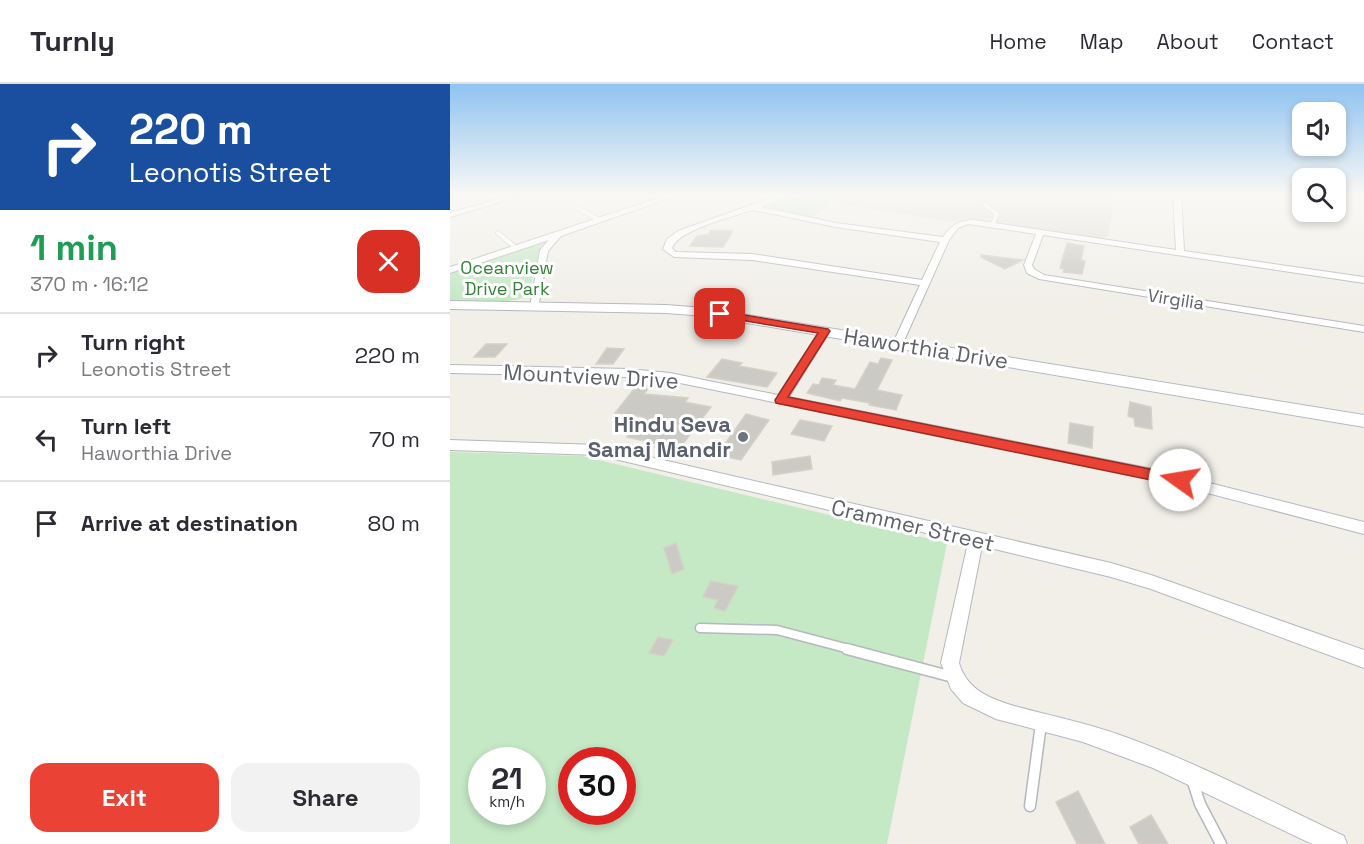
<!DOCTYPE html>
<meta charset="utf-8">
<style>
body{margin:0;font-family:"Space Grotesk",sans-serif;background:#f2f2f3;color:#2b2b33;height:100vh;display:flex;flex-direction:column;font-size:22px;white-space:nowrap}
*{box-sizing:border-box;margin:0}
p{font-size:20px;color:#7c7c81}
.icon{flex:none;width:33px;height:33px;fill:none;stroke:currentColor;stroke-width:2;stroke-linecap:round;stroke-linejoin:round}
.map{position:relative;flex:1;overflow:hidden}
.panel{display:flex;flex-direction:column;background:#fff;width:450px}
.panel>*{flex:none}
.top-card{background:#1a4fa0;color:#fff;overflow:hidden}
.tools{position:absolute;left:842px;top:18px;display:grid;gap:12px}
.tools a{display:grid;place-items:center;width:54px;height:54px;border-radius:12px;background:#fff;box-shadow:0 3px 9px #0003;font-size:30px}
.speed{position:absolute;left:18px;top:663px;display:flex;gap:12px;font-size:30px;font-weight:700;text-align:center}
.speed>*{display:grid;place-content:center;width:78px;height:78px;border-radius:50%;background:#fff;box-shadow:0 3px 9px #0003;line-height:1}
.speed small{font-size:15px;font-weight:400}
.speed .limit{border:9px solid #d22;background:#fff;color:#111}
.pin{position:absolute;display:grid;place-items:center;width:51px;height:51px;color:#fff;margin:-26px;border-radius:12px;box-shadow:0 3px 9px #0006}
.me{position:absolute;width:66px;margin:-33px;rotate:283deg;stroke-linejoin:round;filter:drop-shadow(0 0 4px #0008)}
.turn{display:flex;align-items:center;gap:21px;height:126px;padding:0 30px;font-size:27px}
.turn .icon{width:78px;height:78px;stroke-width:2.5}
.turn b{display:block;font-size:42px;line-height:51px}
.round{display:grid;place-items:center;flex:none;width:63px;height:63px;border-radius:18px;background:#f2f2f3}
.headline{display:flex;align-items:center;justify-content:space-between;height:102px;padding:0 30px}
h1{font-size:36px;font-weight:800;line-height:45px;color:#1e9e55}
.cta{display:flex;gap:12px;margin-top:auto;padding:12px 30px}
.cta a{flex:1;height:69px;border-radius:18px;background:#ea4335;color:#fff;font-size:24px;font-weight:800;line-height:69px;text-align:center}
.cta a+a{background:#f2f2f3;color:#2b2b33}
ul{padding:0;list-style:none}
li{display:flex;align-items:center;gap:18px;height:84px;padding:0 30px;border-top:2px solid #e1e1e2}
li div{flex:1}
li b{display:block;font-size:22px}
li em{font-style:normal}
header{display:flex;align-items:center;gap:36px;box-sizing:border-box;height:84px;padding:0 30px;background:#fff;border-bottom:2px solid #e1e1e2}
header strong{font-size:28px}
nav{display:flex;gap:33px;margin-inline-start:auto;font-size:21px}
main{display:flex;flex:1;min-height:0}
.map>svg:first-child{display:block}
.education{fill:#e1ded6}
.green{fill:#c5e8c5;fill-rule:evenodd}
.building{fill:#cccac5;stroke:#d6d1c6;stroke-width:1.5}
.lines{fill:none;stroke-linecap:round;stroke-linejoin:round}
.lane-far2-casing{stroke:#b5b8bc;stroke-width:5}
.lane-far1-casing{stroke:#b5b8bc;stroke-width:11}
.lane-casing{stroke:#b5b8bc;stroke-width:13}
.street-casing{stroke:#b5b8bc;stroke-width:2}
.secondary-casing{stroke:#b6babf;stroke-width:2}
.lane-far2{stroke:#fff;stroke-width:4}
.lane-far1{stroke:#fff;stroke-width:8}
.lane{stroke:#fff;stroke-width:10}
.street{fill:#fff;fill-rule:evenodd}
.secondary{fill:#fff;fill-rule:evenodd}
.route{fill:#ea4335;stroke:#982c22;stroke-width:1.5}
.worship-dot{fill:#6b7280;stroke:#fff;stroke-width:2}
.labels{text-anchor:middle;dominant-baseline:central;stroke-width:6;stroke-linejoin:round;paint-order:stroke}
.far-park-label{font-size:18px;fill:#348238;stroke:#fff}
.far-street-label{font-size:18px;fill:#5f6368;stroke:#fff}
.street-label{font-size:22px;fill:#5f6368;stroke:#fff}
.worship-label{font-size:22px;font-weight:bold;fill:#5b616d;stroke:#fff;text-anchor:end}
</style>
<header>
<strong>Turnly</strong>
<nav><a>Home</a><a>Map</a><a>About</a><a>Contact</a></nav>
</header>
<main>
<section class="panel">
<div class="top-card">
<div class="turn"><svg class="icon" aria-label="right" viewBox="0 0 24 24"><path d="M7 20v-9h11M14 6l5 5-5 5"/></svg><div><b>220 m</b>Leonotis Street</div></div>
</div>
<div class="headline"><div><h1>1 min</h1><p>370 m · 16:12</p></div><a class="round" style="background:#d93025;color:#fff"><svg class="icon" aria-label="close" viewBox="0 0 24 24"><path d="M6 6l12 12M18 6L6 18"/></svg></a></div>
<ul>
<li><svg class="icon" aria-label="right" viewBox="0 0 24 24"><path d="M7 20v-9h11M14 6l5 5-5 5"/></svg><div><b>Turn right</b><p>Leonotis Street</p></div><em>220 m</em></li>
<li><svg class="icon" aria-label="left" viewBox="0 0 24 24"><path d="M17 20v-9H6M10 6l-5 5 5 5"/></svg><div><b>Turn left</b><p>Haworthia Drive</p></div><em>70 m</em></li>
<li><svg class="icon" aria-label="arrive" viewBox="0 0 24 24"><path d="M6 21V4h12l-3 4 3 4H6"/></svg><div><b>Arrive at destination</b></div><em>80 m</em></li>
</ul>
<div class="cta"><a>Exit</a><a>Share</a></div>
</section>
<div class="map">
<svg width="914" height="760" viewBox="0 0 914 760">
<rect width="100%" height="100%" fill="#f1efe8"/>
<path class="education" d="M 350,110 L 658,110 L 663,123 L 658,152 L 651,154 L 515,134 L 499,138 L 342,112 Z"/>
<g class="green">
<path d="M 342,112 L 380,119 L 363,133 L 318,123 L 320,119 Z"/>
<path d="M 103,152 L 91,161 L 79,209 C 65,223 20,217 0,216 L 0,188 Z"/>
<path d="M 0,368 L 132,372 L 497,459 L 437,760 L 0,760 ZM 32,676 L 82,676 L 82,728 L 32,728 ZM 122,676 L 172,676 L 172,728 L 122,728 Z"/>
</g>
<g class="building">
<path d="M 261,146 L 283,147 L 273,163 L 240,162 L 247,152 L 259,150 Z"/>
<path d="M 617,159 L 634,162 L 631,176 L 635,177 L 632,190 L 613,188 L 614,185 L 610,184 Z"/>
<path d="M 531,171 L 573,176 L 555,185 L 531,173 Z"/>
<path d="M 36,260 L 57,260 L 45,273 L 24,273 Z"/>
<path d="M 157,264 L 174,265 L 163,280 L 146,280 Z"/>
<path d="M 431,274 L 442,276 L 427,306 L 452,311 L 446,326 L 419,321 L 420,319 L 392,314 L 390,317 L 357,309 L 363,300 L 369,301 L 372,294 L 386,296 L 383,301 L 405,305 L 420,278 L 428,280 Z"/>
<path d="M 272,275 L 292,279 L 289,282 L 327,289 L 317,303 L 257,293 Z"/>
<path d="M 188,300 L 200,302 L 194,310 L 238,314 L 235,318 L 261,323 L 227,368 L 205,363 L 208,360 L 177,353 L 194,333 L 165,329 Z"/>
<path d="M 680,318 L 701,323 L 702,345 L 685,342 L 684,334 L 678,332 Z"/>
<path d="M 296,330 L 319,336 L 291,376 L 267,371 Z"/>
<path d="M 350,336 L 382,342 L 374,357 L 341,350 Z"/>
<path d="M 620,339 L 643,343 L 642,364 L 618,359 Z"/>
<path d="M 360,372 L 362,385 L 323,391 L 322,378 Z"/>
<path d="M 226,459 L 234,485 L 222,490 L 214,464 Z"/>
<path d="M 261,497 L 288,502 L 275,527 L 264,524 L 268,516 L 253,513 Z"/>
<path d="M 208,553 L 223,556 L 214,572 L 199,569 Z"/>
<path d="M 628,707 L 655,760 L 627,760 L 606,718 Z"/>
<path d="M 701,731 L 718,760 L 689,760 L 680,743 Z"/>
</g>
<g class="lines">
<defs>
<g id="lane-far2">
<path d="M 535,121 L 547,130 L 542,141"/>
<path d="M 128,124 L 149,136"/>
<path d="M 48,149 L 65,163"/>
</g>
<path id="lane-far1" d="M 250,544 L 327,546 L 403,566"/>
<g id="lane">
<path d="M 397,565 L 503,593"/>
<path d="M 743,698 L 750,720 L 771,760"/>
<path d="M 580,722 L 591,640"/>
</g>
<g id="street">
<path d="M 65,110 L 77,110 L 0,133 L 0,129 Z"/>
<path d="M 220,110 L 231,110 L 111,152 L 98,167 L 88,225 L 80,223 L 90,166 L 99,156 L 0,189 L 0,183 Z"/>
<path d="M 332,110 L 342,110 L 311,123 L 386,139 L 493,153 C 501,141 509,136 524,136 L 726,166 L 723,110 L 731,110 L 734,167 L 914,193 L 914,199 L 593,151 L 582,181 L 584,185 L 594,191 L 914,242 L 914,248 L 589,195 L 577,189 L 574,181 L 586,150 L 518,140 L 508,144 L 499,156 L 453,259 L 448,262 L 443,259 L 470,201 L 302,176 L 224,173 L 213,165 L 217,155 L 228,147 ZM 303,126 L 386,143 L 490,158 L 472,196 L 302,170 L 226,168 L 222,164 C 228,146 284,132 303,126 Z"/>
<path d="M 375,244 L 380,247 L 339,313 L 708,386 L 914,438 L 914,450 L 708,396 L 220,297 L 178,293 L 0,289 L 0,281 L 178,285 L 220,289 L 328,311 L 371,245 Z"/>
<path d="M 0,356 L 148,361 L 661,479 L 701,491 L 914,566 L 914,584 L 701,505 L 661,493 L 532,462 L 509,579 C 517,607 543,616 568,623 C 605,633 642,640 678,654 C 752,681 822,718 894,752 L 897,760 L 862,760 L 703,684 L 633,658 L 546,635 L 513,619 L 501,605 L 491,579 L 518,459 L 148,371 L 0,366 Z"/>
</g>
<path id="secondary" d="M 0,217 L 216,221 L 255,224 L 914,331 L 914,343 L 255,232 L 216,229 L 0,225 Z"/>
</defs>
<use href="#lane-far2" class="lane-far2-casing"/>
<use href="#lane-far1" class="lane-far1-casing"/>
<use href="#lane" class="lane-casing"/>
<use href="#street" class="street-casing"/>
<use href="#secondary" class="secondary-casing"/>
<use href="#lane-far2" class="lane-far2"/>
<use href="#lane-far1" class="lane-far1"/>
<use href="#lane" class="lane"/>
<use href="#street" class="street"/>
<use href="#secondary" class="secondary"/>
</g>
<linearGradient id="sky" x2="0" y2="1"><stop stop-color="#8fc3f1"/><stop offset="0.51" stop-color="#f9f8f5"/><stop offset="1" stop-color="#f9f8f5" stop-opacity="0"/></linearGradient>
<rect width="914" height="217" fill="url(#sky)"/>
<path class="route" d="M 270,227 L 378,245 L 380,247 L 338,313 L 730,391 L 737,396 L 730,402 L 326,319 L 325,316 L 368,249 L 266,232 L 265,230 Z"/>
<circle class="worship-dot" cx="293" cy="353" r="6"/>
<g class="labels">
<g class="far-park-label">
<text x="57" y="183">Oceanview<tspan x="57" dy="21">Drive Park</tspan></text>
</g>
<g class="far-street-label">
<text transform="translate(726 215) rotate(9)">Virgilia</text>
</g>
<g class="street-label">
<text transform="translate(476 264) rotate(9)">Haworthia Drive</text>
<text transform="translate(141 292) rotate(3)">Mountview Drive</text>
<text transform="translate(463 441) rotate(13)">Crammer Street</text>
</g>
<g class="worship-label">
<text x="281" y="340">Hindu Seva<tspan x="281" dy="25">Samaj Mandir</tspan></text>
</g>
</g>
</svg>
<div class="tools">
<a><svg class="icon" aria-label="sound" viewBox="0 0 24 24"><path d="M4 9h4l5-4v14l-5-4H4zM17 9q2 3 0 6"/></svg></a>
<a><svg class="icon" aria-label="search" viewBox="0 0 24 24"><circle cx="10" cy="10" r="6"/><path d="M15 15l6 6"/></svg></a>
</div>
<div class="speed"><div>21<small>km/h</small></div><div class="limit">30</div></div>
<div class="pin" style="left:270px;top:230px;background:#d93025"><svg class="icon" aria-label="arrive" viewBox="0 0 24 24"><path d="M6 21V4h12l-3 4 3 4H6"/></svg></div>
<svg class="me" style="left:730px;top:396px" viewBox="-20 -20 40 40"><circle r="19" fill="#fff"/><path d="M0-13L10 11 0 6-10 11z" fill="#ea4335"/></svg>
</div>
</main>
